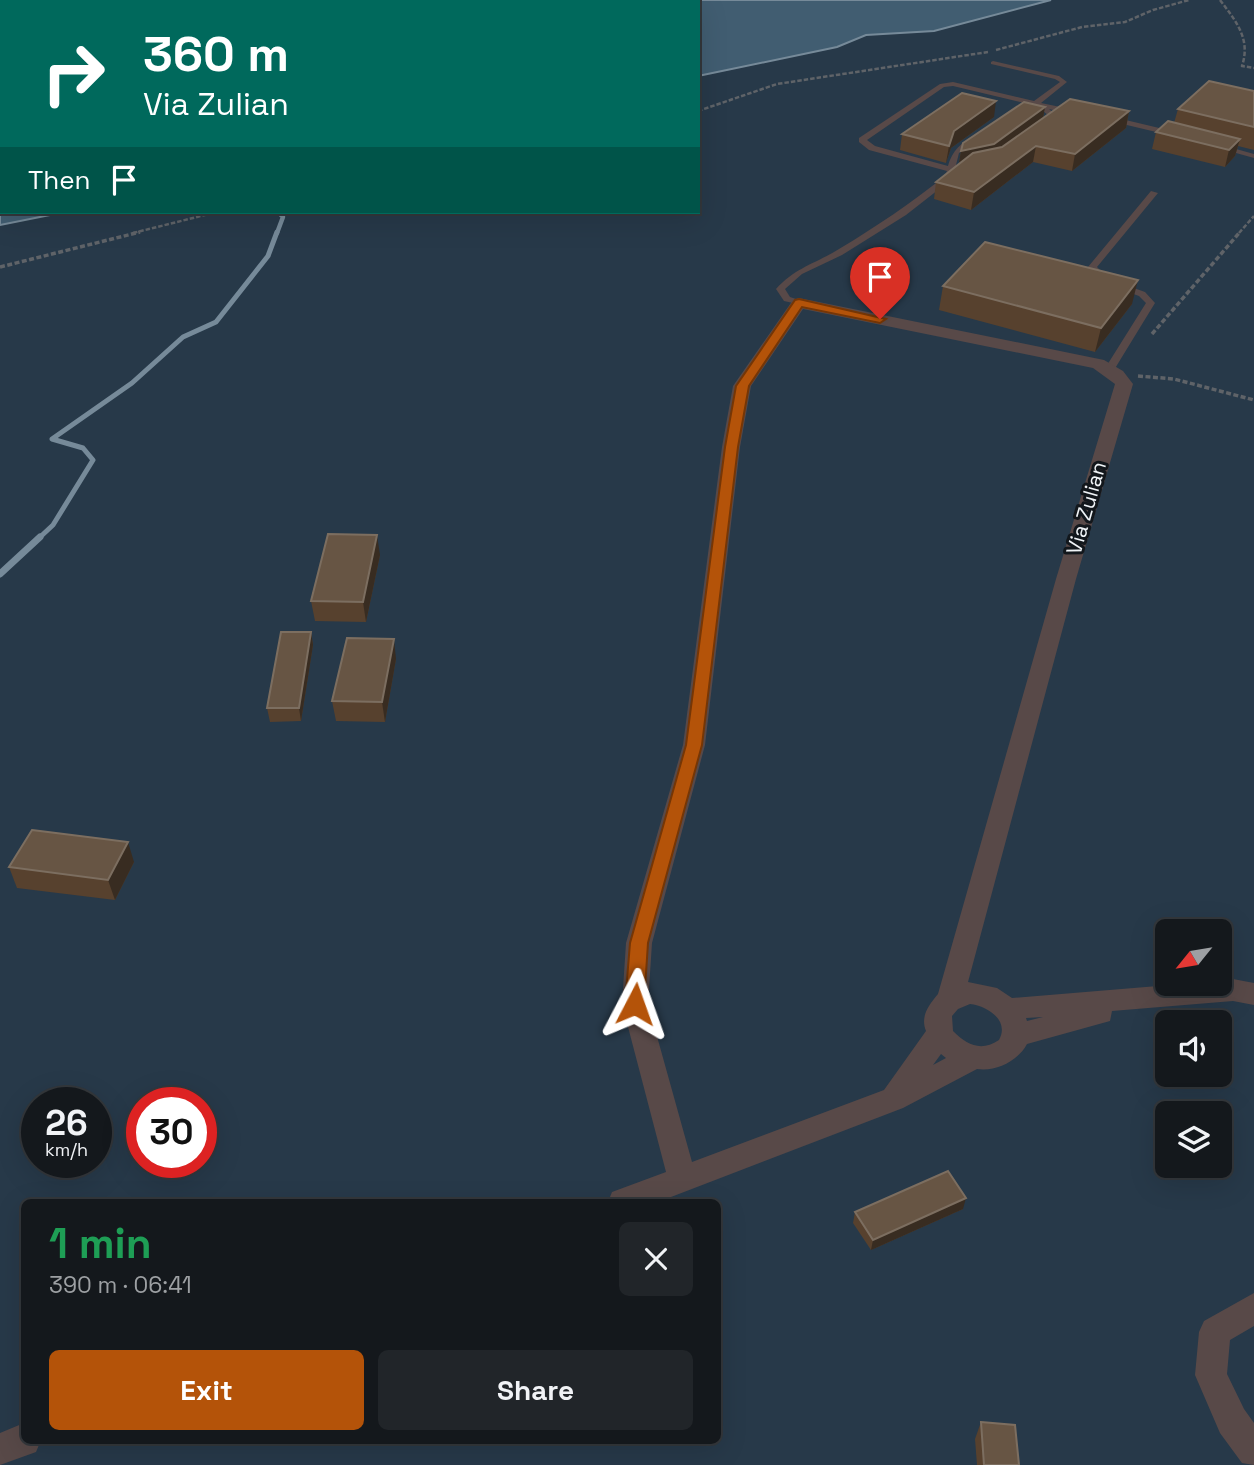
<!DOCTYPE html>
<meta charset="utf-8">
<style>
body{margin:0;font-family:"Space Grotesk",sans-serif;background:#212529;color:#f1f3f6;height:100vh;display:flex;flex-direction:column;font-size:26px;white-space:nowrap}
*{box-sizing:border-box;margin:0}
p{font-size:23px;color:#9da0a3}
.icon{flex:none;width:38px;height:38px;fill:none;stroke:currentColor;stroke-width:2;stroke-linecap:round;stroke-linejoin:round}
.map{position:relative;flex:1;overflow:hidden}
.sheet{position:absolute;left:21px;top:1199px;width:700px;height:245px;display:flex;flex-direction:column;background:#14181c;border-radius:10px;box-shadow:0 7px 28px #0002,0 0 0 2px #33373b}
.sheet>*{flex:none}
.guide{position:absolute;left:0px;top:0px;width:700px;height:214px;box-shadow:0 7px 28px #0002,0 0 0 2px #33373b;background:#00695c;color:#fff;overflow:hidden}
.needle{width:46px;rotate:240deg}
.buttons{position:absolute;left:1155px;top:919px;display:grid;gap:14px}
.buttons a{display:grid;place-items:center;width:77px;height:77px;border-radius:10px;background:#14181c;box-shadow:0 7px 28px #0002,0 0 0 2px #33373b;font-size:35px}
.speed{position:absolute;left:21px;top:1087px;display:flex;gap:14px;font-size:35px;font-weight:700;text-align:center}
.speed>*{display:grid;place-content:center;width:91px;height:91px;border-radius:50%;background:#14181c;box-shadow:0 7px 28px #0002,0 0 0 2px #33373b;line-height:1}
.speed small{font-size:18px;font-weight:400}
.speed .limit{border:10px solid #d22;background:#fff;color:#111}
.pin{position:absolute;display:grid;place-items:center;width:60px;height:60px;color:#fff;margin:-72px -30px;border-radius:50% 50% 50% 0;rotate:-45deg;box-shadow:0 0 7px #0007}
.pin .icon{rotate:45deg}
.me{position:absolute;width:77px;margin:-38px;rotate:4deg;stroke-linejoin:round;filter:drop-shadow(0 0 5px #0008)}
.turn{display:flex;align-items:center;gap:24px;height:147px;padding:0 28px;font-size:32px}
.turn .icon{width:91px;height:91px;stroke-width:2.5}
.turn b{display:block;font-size:49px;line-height:60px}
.then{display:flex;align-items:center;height:66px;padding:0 28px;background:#0003;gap:14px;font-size:26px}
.round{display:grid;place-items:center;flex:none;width:74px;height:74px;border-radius:10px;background:#212529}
.head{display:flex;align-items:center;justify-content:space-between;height:119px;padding:0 28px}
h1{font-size:42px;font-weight:600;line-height:52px;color:#1e9e55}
.button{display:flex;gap:14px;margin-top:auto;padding:14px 28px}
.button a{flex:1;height:80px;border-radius:10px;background:#b45309;color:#fff;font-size:28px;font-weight:600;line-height:80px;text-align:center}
.button a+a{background:#212529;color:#f1f3f6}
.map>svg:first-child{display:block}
.green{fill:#273949;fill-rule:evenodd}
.water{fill:#415d71;stroke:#768a99;stroke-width:2}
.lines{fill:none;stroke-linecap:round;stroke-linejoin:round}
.stream-far2{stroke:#768a99;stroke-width:4.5}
.stream-far1{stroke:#768a99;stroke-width:5}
.stream{stroke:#768a99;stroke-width:7}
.path-far1{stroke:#5f6368;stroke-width:2.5;stroke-dasharray:4.5 2;stroke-linecap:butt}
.path{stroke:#5f6368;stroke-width:3.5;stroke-dasharray:5 2.5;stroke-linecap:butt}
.lane{fill:#584948;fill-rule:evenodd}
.street{fill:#584948;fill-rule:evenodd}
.wall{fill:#57412e}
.shaded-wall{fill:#382c21}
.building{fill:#675544;stroke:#7c6e60;stroke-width:2}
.route{fill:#b45309;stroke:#753606;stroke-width:2}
.labels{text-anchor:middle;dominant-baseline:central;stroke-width:6;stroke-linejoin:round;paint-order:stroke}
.street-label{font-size:21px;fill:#f0f4f7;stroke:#12171c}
</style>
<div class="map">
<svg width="1254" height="1465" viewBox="0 0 1254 1465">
<rect width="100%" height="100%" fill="#1b2025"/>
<path class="green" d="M 577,0 L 1254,0 L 1254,1465 L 0,1465 L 0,60 L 2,212 L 698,212 L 698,2 L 563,2 ZM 1167,931 L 1220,931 L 1220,984 L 1167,984 ZM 1167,1022 L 1220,1022 L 1220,1074 L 1167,1074 ZM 37,1102 L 96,1102 L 96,1162 L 37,1162 ZM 142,1102 L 201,1102 L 201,1162 L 142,1162 ZM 1167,1113 L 1220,1113 L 1220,1166 L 1167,1166 ZM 24,1202 L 718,1202 L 718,1440 L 24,1440 Z"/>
<g class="water">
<path d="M 654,0 L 1051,0 L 934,31 L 866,35 L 837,47 L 698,76 L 698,2 L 646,2 Z"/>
<path d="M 0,79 L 2,212 L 65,212 L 0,225 Z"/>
</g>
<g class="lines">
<path class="stream-far2" d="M 277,233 L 283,217 L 278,212"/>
<path class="stream-far1" d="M 38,539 L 53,525 L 93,460 L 83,448 L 52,439 L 132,383 L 183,337 L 216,322 L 268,256 L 277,232"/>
<path class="stream" d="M 0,574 L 40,537"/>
<g class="path-far1">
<path d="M 1220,0 C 1236,21 1251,39 1242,66 L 1254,68"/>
<path d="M 996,50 L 1082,27 L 1125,22 L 1153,10 L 1189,0"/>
<path d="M 698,111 L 777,84 L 988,52"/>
<path d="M 133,233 L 217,212"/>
<path d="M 1239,233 L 1254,216"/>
</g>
<g class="path">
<path d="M 0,267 L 140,232"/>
<path d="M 1152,334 L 1240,232"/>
<path d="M 1138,376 L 1174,379 L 1254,400"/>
</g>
<g class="lane">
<path d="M 993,61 L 1059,76 L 1067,82 L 1041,103 L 1075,110 C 1067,115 1057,111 1049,109 L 1057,116 L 1045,126 L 1041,124 L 1049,116 L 1037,106 L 953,86 L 944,87 L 867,140 L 875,146 L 948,166 C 952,152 961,140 977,138 L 977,142 L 959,153 L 956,165 L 969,163 L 973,165 L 972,167 L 955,170 L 952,179 L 906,215 L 842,255 L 802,274 L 785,289 L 790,297 L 802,301 L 802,305 L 784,301 L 776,289 C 796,267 815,264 839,249 C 876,227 911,203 945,176 L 947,171 L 869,150 L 859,142 L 859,138 L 940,84 L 953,82 L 1034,101 L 1060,82 L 1055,79 L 991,64 L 991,62 Z"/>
<path d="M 1113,117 L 1176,132 L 1177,134 L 1173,136 L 1110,121 L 1109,119 Z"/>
<path d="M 1218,144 L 1254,154 L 1254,158 L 1218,148 Z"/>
<path d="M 1151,191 L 1158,193 L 1097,267 L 1108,278 L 1101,280 L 1088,267 Z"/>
<path d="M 1120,283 L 1145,292 L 1155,303 L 1114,370 L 1109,373 L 1104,370 L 1146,303 L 1139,296 L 1117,288 L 1117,284 Z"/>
</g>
<g class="street">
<path d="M 799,298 L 1104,360 L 1123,371 L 1133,384 L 1076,579 L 968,982 L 997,988 L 1012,998 L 1182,984 L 1220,984 L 1220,980 L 1233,979 L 1254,983 L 1254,1005 L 1233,1001 L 1112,1011 L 1110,1021 L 1027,1044 C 1018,1061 996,1072 977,1069 L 903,1108 L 658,1202 L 608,1202 L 612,1192 L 666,1172 L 622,1004 L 626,943 L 683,745 L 722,447 L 733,386 L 793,300 ZM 803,309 L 1093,368 L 1115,384 L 1056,579 L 938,994 C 929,1005 920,1016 926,1031 L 884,1090 L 692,1162 L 648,1004 L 652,943 L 705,745 L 740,447 L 751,386 ZM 970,1004 C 987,1006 1010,1020 999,1040 C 981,1052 967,1045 953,1031 L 952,1016 L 958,1009 ZM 1043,1017 L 1027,1021 L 1026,1018 ZM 941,1054 L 946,1058 L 933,1065 Z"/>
<path d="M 1254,1293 L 1254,1326 L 1230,1340 L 1227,1374 L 1244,1409 L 1254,1423 L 1254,1465 L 1242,1463 L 1220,1433 L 1195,1375 L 1199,1332 L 1204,1321 Z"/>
<path d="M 24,1423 L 24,1440 L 41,1440 L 36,1452 L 0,1465 L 0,1433 Z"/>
</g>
</g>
<g class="wall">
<path d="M 1254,91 L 1254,150 L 1238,146 L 1235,156 L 1225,167 L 1152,149 L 1156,132 L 1174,123 L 1178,109 Z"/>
<path d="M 1045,107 L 1043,118 L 1010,142 L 1129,111 L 1126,128 L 1072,171 L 1033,162 L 971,210 L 934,199 L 936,182 L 962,162 L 959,163 L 961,151 Z"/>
<path d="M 994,117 L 951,148 L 946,163 L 900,150 L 902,134 Z"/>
<path d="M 943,286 L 1132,304 L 1095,352 L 939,310 Z"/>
<path d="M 380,555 L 366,622 L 315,621 L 311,601 Z"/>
<path d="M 311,632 L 313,645 L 301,721 L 270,722 L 267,708 Z"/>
<path d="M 396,659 L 385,722 L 336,721 L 332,701 Z"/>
<path d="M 134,862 L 115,900 L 17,888 L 9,867 Z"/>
<path d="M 963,1209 L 871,1250 L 853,1223 L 855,1212 Z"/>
<path d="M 981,1422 L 1019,1465 L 977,1465 L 975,1439 Z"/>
</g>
<g class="shaded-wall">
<path d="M 996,101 L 994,117 L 951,148 L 946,163 L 949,146 L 954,131 Z"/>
<path d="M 1045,107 L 1043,118 L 992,156 L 959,163 L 961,151 Z"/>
<path d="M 1129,111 L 1126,128 L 1072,171 L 1075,154 Z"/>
<path d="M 1240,139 L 1235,156 L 1225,167 L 1229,150 Z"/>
<path d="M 1036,146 L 1033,162 L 971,210 L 974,192 Z"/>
<path d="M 1138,280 L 1132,304 L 1095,352 L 1101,328 Z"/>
<path d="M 377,535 L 380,555 L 366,622 L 363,602 Z"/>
<path d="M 311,632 L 313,645 L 301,721 L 299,708 Z"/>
<path d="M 394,639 L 396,659 L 385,722 L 382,702 Z"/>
<path d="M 128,842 L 134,862 L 115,900 L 108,880 Z"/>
<path d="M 966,1198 L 963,1209 L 871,1250 L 873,1240 Z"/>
</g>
<g class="building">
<path d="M 1209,81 L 1254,91 L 1254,127 L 1178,109 Z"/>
<path d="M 962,93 L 996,101 L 954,131 L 949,146 L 902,134 Z"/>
<path d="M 1070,99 L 1129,111 L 1075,154 L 1036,146 L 974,192 L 936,182 L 973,153 L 1002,147 Z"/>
<path d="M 1024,102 L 1045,107 L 994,144 L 961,151 L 963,143 Z"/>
<path d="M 1168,121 L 1240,139 L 1229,150 L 1156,132 Z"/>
<path d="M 985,242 L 1138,280 L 1101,328 L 943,286 Z"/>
<path d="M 328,534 L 377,535 L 363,602 L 311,601 Z"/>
<path d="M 281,632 L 311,632 L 299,708 L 267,708 Z"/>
<path d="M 347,638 L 394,639 L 382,702 L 332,701 Z"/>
<path d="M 32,830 L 128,842 L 108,880 L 9,867 Z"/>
<path d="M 948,1171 L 966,1198 L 873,1240 L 855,1212 Z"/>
<path d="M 981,1422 L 1015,1425 L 1019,1465 L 984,1465 Z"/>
</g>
<path class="route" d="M 799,299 L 886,319 L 880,323 L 802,307 L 749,386 L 738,447 L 702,745 L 648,943 L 644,1004 L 641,1010 L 635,1012 L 628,1010 L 625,1004 L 630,943 L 686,745 L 725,447 L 736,386 L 795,300 Z"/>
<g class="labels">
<g class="street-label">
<text transform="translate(1086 508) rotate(-74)">Via Zulian</text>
</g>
</g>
</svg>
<div class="buttons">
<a><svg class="needle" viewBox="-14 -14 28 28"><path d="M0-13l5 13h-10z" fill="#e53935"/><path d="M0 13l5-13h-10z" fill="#9da0a3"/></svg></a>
<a><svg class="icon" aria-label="sound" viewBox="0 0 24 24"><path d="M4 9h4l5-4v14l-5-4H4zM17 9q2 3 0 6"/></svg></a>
<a><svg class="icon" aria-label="layers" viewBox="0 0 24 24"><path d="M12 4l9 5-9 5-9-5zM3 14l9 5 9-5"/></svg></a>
</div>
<div class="speed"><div>26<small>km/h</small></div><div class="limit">30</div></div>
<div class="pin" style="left:880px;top:319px;background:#d93025"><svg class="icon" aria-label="arrive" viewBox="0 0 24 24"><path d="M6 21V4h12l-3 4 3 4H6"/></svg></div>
<svg class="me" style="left:635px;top:1004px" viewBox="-20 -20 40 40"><path d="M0-17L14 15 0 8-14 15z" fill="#b45309" stroke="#fff" stroke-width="4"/></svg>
<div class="guide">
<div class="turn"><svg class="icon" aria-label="right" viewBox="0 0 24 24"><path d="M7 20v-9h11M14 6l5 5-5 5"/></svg><div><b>360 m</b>Via Zulian</div></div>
<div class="then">Then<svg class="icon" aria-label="arrive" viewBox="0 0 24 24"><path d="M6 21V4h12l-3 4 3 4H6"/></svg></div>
</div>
<section class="sheet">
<div class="head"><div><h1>1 min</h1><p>390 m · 06:41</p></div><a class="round"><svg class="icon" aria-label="close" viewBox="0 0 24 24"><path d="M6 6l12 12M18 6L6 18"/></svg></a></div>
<div class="button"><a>Exit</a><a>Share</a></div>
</section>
</div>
